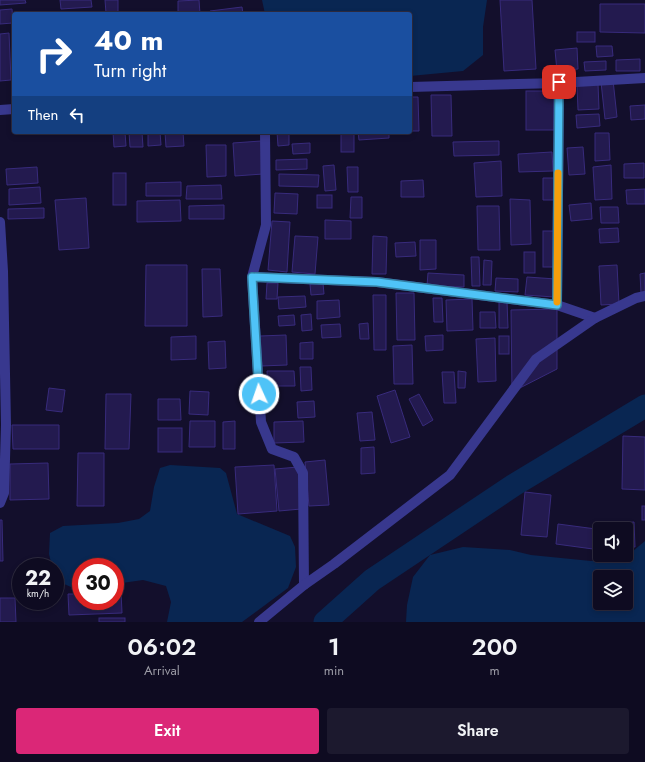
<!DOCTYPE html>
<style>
body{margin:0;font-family:Jost,sans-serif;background:#1c192e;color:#f1f3f6;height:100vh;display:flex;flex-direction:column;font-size:15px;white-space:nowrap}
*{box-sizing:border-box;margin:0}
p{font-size:13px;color:#9b9ba5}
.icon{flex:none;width:22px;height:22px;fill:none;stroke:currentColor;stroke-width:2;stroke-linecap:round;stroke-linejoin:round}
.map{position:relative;height:622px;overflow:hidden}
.details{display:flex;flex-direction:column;background:#0e0b21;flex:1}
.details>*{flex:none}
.banner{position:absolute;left:12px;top:12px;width:400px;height:122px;border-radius:4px;box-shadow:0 2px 6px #0003,0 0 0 1px #2e2b3f;background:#1a4fa0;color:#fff;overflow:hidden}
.fabs{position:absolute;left:593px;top:522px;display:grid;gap:8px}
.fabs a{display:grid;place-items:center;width:40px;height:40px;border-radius:4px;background:#0e0b21;box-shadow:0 2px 6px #0003,0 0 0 1px #2e2b3f;font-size:20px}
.speed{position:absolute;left:12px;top:558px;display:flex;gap:8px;font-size:20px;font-weight:700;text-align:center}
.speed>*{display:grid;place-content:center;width:52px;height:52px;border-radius:50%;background:#0e0b21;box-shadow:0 2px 6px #0003,0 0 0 1px #2e2b3f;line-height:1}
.speed small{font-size:10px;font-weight:400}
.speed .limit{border:6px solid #d22;background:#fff;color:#111}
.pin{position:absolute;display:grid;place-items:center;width:34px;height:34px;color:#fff;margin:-17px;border-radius:8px;box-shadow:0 2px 6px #0006}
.me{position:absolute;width:44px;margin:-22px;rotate:357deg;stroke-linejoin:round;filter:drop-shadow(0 0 3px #0008)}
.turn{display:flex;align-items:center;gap:14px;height:84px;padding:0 16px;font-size:18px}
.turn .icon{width:52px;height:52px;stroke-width:2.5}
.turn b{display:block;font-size:28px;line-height:34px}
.then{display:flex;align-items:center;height:38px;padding:0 16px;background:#0003;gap:8px;font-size:15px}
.eta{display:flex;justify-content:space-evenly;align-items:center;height:68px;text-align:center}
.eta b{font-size:24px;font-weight:600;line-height:28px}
.cta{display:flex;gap:8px;margin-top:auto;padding:8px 16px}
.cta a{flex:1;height:46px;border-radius:4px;background:#db2777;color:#fff;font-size:16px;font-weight:600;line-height:46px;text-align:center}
.cta a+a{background:#1c192e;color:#f1f3f6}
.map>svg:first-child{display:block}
.water{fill:#092652;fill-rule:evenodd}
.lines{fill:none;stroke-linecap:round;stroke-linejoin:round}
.canal{stroke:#092652;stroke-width:23}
.building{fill:#231a4f;stroke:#382b7c}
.minor{stroke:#38388e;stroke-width:10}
.route-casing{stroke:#337fa1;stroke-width:10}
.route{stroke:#4fc3f7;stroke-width:7}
.slow{stroke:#f59e0b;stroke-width:7}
</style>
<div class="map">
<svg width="645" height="622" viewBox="0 0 645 622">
<rect width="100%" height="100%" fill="#130f2c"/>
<g class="water">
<path d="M 262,0 L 487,0 L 483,27 L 483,55 L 463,71 L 410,76 L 410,14 L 265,14 Z"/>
<path d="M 170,465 L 220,468 L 226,473 L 237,514 L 290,536 L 295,547 L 296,567 L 288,588 L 242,622 L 167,622 L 171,602 L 166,586 L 143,580 L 115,584 L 115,567 L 81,567 L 81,589 L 71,587 L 55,580 L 55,567 L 52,567 L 49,554 L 50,533 L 63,526 L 118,523 L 139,519 L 150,511 L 154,487 L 160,468 Z"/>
<path d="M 645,541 L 645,622 L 406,622 L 407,605 L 413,577 L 430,555 L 463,547 L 510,550 L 531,555 L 591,561 L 627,556 ZM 600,577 L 626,577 L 626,603 L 600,603 Z"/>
</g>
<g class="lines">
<path class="canal" d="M 325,622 L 372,580 L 514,485 L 645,406"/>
</g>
<g class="building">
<path d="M 0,0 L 25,0 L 26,3 L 0,5 Z"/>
<path d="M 60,0 L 91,0 L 92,7 L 61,9 Z"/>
<path d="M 105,0 L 118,0 L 118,12 L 106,13 Z"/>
<path d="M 199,0 L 200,14 L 178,14 L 178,1 Z"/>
<path d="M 500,0 L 532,0 L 536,69 L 504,71 Z"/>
<path d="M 600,4 L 645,4 L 645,33 L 600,32 Z"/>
<path d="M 242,7 L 243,14 L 210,14 L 210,11 Z"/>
<path d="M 12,9 L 13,23 L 0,24 L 0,10 Z"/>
<rect x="577" y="32" width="18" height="10"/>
<path d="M 9,33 L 11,80 L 0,81 L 0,34 Z"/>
<path d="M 596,46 L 612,46 L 613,56 L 597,57 Z"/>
<path d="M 577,48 L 578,69 L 557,71 L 555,50 Z"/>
<path d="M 640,59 L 640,71 L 616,71 L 616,60 Z"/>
<path d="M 606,61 L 606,70 L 585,71 L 584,62 Z"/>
<path d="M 613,80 L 617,117 L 605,119 L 601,82 Z"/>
<path d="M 598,84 L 599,109 L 578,110 L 577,85 Z"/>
<rect x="526" y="91" width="28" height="39"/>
<path d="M 431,95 L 451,95 L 452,136 L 432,136 Z"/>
<path d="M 410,97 L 418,97 L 419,131 L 410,131 Z"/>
<path d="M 645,105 L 645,119 L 631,120 L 630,106 Z"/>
<path d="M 599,114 L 600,126 L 577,128 L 576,115 Z"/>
<path d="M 113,132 L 125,132 L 126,146 L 114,147 Z"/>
<path d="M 129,132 L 142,132 L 143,147 L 130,147 Z"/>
<path d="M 148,132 L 160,132 L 161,145 L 148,146 Z"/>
<path d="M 165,132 L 183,132 L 184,146 L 166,147 Z"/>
<path d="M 277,132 L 289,132 L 289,145 L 278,146 Z"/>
<rect x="341" y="132" width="13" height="20"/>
<path d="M 358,132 L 389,132 L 389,138 L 359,140 Z"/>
<path d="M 595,133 L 609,133 L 610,160 L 595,161 Z"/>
<path d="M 261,141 L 263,174 L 235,176 L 233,143 Z"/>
<path d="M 499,141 L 499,155 L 454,156 L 453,142 Z"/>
<path d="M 310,143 L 310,153 L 293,154 L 292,144 Z"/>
<path d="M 206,145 L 226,145 L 226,176 L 207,177 Z"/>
<path d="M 583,147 L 585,174 L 569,175 L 567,148 Z"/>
<path d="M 552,152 L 553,171 L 519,172 L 518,154 Z"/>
<path d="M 307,159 L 307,169 L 276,170 L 276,160 Z"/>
<path d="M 501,161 L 502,196 L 476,197 L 474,163 Z"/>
<path d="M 644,163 L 644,178 L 624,178 L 624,164 Z"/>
<path d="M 334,165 L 336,190 L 325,191 L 323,166 Z"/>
<path d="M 611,165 L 612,199 L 595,200 L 593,167 Z"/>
<path d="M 37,167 L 38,183 L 7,185 L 6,169 Z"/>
<path d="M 347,167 L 358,167 L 358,192 L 348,192 Z"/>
<rect x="113" y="173" width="13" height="32"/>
<path d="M 279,174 L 319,175 L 318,187 L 279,186 Z"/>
<path d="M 543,178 L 557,178 L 556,200 L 543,200 Z"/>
<path d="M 423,180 L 424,197 L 401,197 L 401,181 Z"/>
<path d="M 181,182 L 181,196 L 146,196 L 146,183 Z"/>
<path d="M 221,185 L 222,199 L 186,199 L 187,186 Z"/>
<path d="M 40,187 L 41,203 L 9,205 L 9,189 Z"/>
<path d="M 645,189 L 645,204 L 627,204 L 626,190 Z"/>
<path d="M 275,193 L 298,194 L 297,214 L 274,213 Z"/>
<rect x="317" y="195" width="15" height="13"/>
<path d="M 351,197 L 362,197 L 362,218 L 350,218 Z"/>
<path d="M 86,198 L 89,248 L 59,250 L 55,200 Z"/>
<path d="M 510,199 L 530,200 L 531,244 L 511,245 Z"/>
<path d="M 180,200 L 181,221 L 137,222 L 137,201 Z"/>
<path d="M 591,203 L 592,219 L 571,221 L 569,205 Z"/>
<path d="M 224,205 L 224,219 L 189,219 L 189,206 Z"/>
<path d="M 477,206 L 499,206 L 500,250 L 478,250 Z"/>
<path d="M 600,207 L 618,207 L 619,223 L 601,223 Z"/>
<path d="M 44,208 L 44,218 L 8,219 L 8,209 Z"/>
<path d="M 325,220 L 351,221 L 351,239 L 325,239 Z"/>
<path d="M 272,221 L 290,222 L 287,272 L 268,270 Z"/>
<path d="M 618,228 L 619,242 L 600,243 L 599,229 Z"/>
<rect x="543" y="231" width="11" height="36"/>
<path d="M 295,236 L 318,237 L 315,274 L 292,272 Z"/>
<path d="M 373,236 L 387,237 L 386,274 L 372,274 Z"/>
<path d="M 420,240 L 436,240 L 436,269 L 420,270 Z"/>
<path d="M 415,242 L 416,256 L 396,257 L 395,243 Z"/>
<rect x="524" y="252" width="11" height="21"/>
<path d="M 471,257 L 479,257 L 480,286 L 472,286 Z"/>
<path d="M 484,260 L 492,261 L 491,285 L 483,285 Z"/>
<path d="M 146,265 L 187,265 L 187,326 L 145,326 Z"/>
<path d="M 617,265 L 619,304 L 601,305 L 599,266 Z"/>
<path d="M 202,269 L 220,269 L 222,316 L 203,317 Z"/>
<path d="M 428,273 L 464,275 L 464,287 L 427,286 Z"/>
<path d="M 645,273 L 645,292 L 641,293 L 640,274 Z"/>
<path d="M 527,277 L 556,279 L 554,297 L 525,295 Z"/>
<path d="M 496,278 L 518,279 L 518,292 L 495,291 Z"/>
<path d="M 267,283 L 278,283 L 277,299 L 266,299 Z"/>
<path d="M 323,283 L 324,294 L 311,295 L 310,284 Z"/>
<path d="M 396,293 L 414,293 L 415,340 L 397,340 Z"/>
<path d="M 373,295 L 386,295 L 386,350 L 374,350 Z"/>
<path d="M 305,296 L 306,307 L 279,309 L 278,297 Z"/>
<path d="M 433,298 L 442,298 L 443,322 L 434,322 Z"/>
<path d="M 472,299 L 473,330 L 447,331 L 446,300 Z"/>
<path d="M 339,300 L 340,317 L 317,319 L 317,301 Z"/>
<path d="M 499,302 L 507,302 L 508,328 L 499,328 Z"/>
<path d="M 557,309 L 557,369 L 512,392 L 511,310 Z"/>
<path d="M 480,312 L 495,312 L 496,328 L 480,328 Z"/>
<path d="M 311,314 L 312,330 L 302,331 L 301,315 Z"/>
<path d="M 294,315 L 295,325 L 279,326 L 278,316 Z"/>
<path d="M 368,323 L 369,339 L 360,339 L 359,324 Z"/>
<path d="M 340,324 L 341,337 L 322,338 L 321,325 Z"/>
<path d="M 286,335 L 287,365 L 261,366 L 260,336 Z"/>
<path d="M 443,335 L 443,350 L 426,351 L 425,336 Z"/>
<path d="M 196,336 L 196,359 L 171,360 L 171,337 Z"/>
<rect x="499" y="336" width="10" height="18"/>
<path d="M 495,338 L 496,381 L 478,382 L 476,339 Z"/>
<path d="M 225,341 L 226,368 L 209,369 L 208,342 Z"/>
<path d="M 313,342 L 313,359 L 300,359 L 300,343 Z"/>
<path d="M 412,345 L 413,384 L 394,384 L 393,346 Z"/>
<path d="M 300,367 L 311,367 L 312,390 L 301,391 Z"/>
<path d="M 267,371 L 294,371 L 295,386 L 268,386 Z"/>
<path d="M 458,371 L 466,372 L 465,388 L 458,388 Z"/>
<path d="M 442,372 L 454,372 L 456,403 L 444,403 Z"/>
<path d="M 49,388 L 65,390 L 62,412 L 46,410 Z"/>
<path d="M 395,390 L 410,437 L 391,443 L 377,396 Z"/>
<path d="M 190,391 L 209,392 L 208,415 L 189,414 Z"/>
<path d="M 106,394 L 131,394 L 129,449 L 105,449 Z"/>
<path d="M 419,394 L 433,420 L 423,426 L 409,399 Z"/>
<path d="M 158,399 L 180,399 L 181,420 L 158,420 Z"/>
<path d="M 314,401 L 315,417 L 298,418 L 297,402 Z"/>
<path d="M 372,412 L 375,440 L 360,441 L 357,413 Z"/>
<path d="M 190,421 L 215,421 L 215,447 L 189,447 Z"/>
<path d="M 235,421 L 235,449 L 223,449 L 223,422 Z"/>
<path d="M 303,421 L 304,442 L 274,443 L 274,422 Z"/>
<path d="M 12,425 L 59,425 L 59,449 L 13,449 Z"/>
<rect x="158" y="428" width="24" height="24"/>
<path d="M 623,436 L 645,437 L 645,490 L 622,489 Z"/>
<path d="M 374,447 L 375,473 L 361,474 L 361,448 Z"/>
<path d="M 78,453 L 104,453 L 104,506 L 77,506 Z"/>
<path d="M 325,460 L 329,505 L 309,506 L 305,462 Z"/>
<path d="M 48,463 L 49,499 L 10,500 L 10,464 Z"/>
<path d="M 274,465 L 277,511 L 238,514 L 235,467 Z"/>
<path d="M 298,467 L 301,509 L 279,511 L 275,469 Z"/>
<path d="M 525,492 L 551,495 L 547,537 L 521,535 Z"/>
<rect x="642" y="506" width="3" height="14"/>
<path d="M 0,520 L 2,520 L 3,561 L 0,561 Z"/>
<path d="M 634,522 L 635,547 L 626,547 L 626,529 L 607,529 L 607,524 Z"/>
<path d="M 558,524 L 596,529 L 593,549 L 556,544 Z"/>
<path d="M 121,591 L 122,613 L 69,615 L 68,594 L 81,594 L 81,601 L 115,601 L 115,592 Z"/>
<path d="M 0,598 L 15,598 L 16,622 L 0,622 Z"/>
<rect x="99" y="618" width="26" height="4"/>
</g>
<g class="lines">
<g class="minor">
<path d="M 410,87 L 559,83 L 645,78"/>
<path d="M 0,110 L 14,109"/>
<path d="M 265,132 L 266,225 L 252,277 L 261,422 L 272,449 L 294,457 L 303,473 L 304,585"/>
<path d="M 0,222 L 3,271 L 6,425 L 4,493 L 0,503"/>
<path d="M 252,277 L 377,282 L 557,305 L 595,318"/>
<path d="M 557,305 L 559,83"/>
<path d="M 259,622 L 304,585 L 334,564 L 450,475 L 536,359 L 595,318 L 636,298 L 645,296"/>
</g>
</g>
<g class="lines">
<defs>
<path id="route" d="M 259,394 L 252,277 L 377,282 L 557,305 L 559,82"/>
</defs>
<use href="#route" class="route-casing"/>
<use href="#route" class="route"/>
<path class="slow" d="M 557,302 L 558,173"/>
</g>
</svg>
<div class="fabs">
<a><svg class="icon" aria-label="sound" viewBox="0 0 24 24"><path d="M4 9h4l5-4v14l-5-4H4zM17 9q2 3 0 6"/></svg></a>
<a><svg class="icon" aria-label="layers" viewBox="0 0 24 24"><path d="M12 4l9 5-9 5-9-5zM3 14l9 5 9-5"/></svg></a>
</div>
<div class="speed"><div>22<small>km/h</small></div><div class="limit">30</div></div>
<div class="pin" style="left:559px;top:82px;background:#d93025"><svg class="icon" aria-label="arrive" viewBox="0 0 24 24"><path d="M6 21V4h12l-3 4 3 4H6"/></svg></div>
<svg class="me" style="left:259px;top:394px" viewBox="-20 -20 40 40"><circle r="17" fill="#4fc3f7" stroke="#fff" stroke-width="3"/><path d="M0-11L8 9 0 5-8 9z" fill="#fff"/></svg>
<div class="banner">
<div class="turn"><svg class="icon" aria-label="right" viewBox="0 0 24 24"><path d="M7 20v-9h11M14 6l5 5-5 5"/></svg><div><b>40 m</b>Turn right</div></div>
<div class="then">Then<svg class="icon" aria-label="left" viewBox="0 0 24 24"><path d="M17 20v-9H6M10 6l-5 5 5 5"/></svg></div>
</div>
</div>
<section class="details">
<div class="eta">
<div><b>06:02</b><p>Arrival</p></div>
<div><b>1</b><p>min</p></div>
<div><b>200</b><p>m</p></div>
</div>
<div class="cta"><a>Exit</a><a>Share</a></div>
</section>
